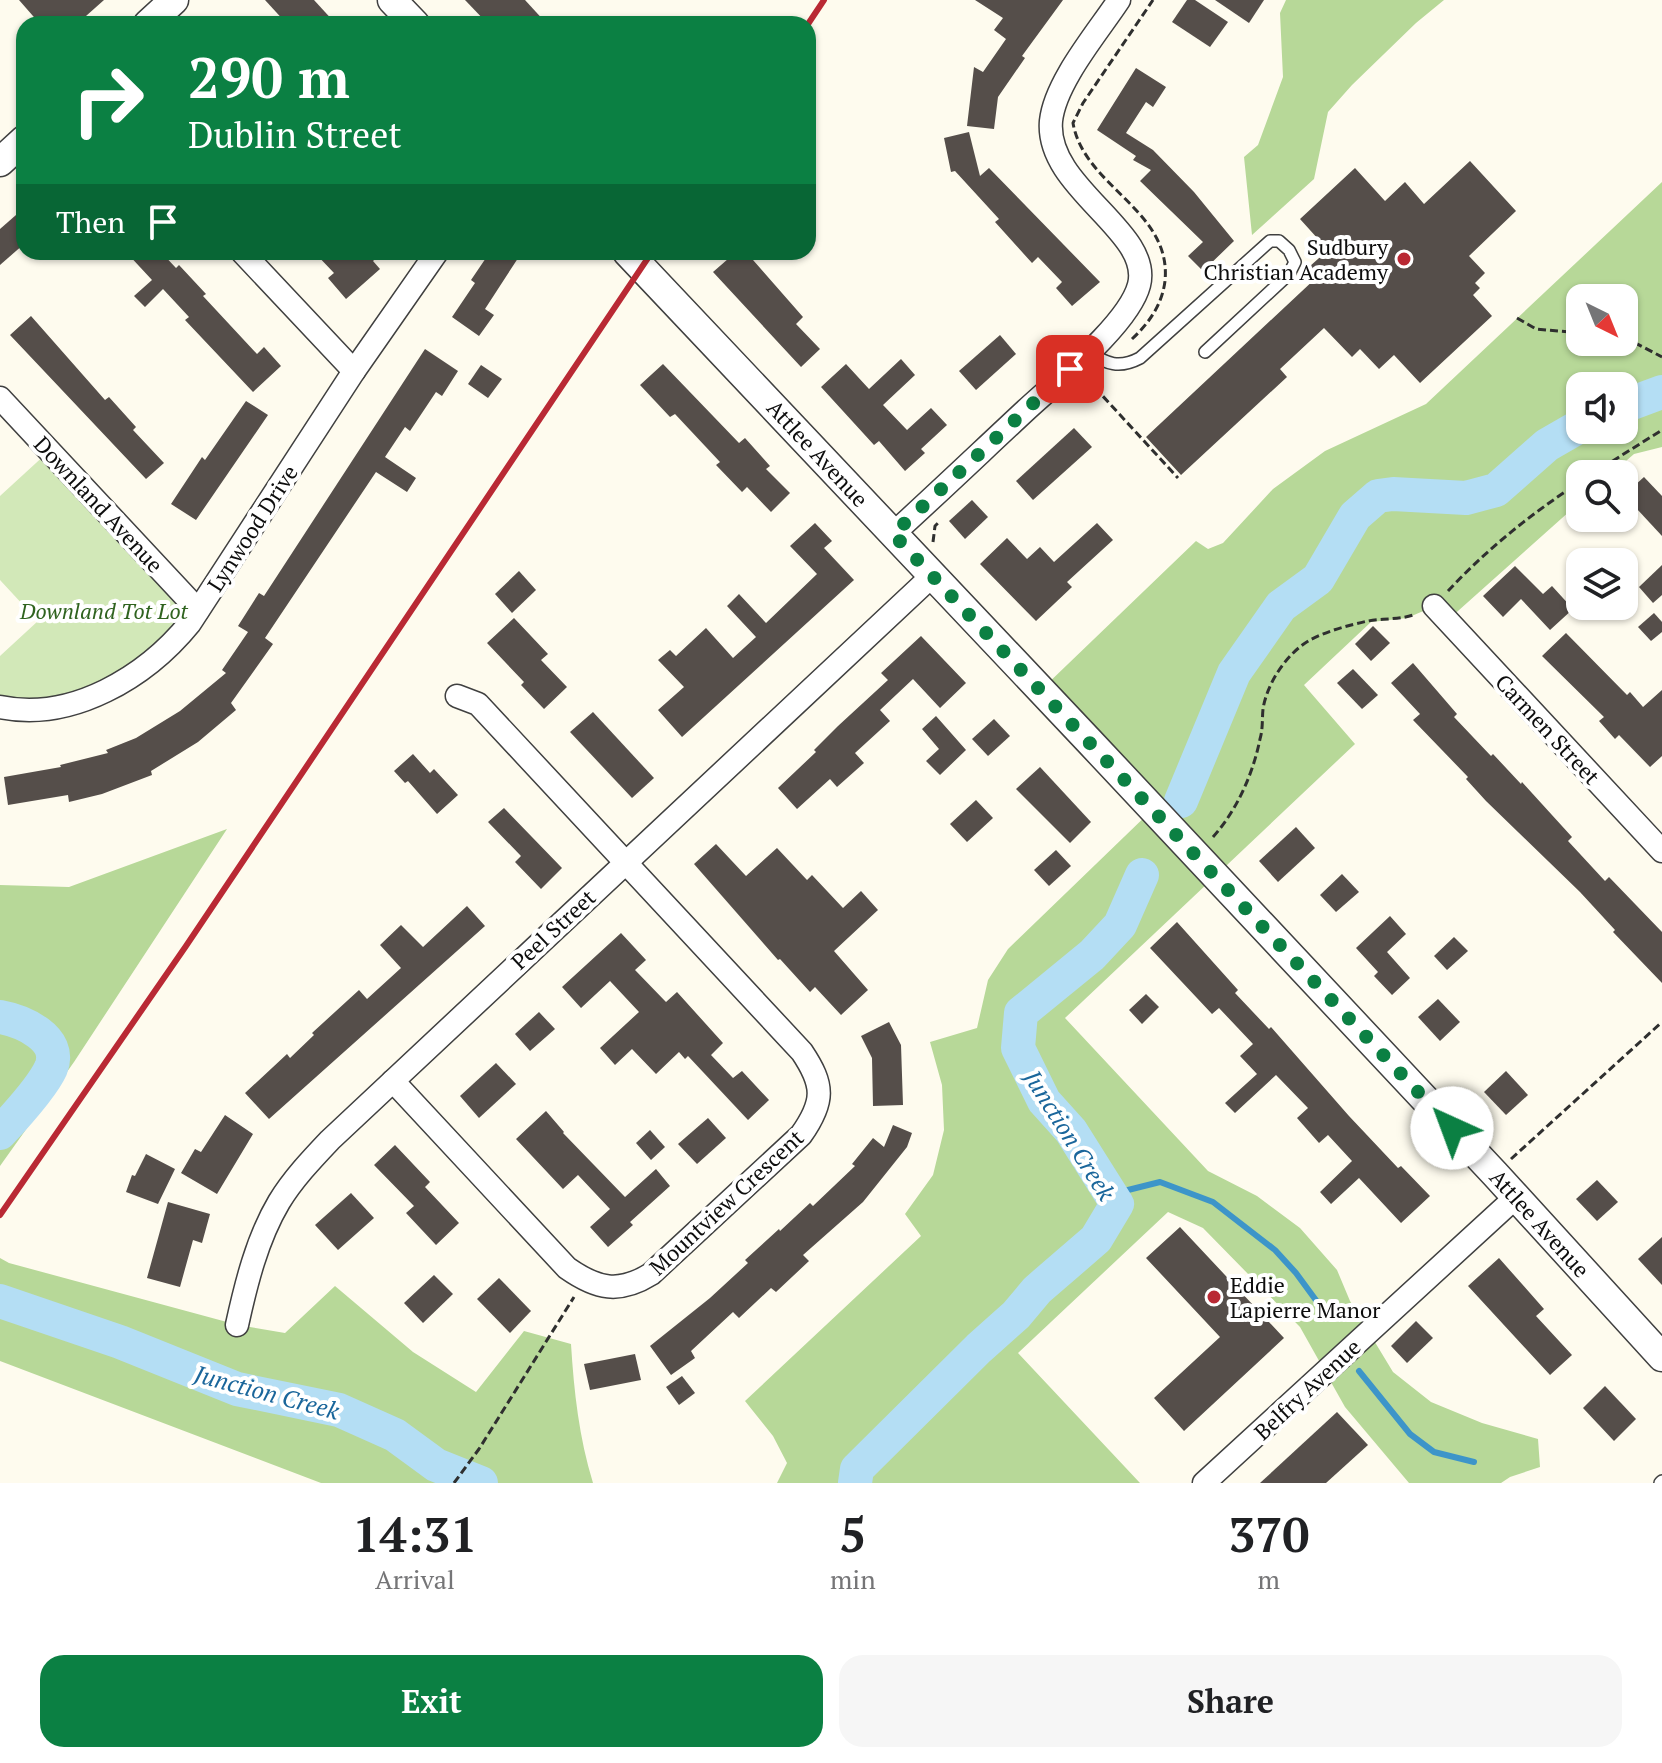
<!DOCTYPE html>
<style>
body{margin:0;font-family:"PT Serif",serif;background:#f6f6f6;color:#202124;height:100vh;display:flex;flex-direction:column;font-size:30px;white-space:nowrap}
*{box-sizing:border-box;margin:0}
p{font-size:26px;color:#757577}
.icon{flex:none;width:44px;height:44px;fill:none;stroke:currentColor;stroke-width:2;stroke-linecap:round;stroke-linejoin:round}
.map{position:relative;height:1483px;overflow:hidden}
.drawer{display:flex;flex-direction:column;background:#fff;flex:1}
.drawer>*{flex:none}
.hud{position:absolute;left:16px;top:16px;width:800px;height:244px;border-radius:24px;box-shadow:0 2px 6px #0004;background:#0b8043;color:#fff;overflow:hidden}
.needle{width:52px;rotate:137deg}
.fabs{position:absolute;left:1566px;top:284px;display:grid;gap:16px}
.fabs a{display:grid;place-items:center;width:72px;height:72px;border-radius:16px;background:#fff;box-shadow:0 2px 6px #0004;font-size:40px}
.pin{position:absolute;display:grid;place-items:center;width:68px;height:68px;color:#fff;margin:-34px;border-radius:16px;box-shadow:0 4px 12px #0006}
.me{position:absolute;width:88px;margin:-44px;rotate:317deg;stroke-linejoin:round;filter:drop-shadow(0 0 6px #0008)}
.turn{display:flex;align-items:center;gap:28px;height:168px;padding:0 40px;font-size:36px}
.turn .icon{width:104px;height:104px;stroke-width:2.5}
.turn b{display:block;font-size:56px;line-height:68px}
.then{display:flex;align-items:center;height:76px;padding:0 40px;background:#0003;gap:16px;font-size:30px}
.eta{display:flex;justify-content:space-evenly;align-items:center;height:136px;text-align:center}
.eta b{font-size:48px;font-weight:700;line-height:56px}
.action{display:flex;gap:16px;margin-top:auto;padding:16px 40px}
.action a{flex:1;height:92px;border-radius:24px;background:#0b8043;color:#fff;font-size:32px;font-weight:700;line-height:92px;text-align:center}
.action a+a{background:#f6f6f6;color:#202124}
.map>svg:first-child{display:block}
.green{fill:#d2e8b8}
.forest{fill:#b7d898;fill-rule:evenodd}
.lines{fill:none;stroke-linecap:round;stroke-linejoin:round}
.stream{stroke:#3d95c9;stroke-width:6}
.river{stroke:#b4def4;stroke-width:34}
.building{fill:#554e4a}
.service-casing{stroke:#404040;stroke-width:14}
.minor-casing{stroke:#404040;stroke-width:25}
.tertiary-casing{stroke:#404040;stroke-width:31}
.path{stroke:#2f2f2f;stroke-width:3;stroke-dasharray:8 4;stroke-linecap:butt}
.service{stroke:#fff;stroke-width:11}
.minor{stroke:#fff;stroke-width:22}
.tertiary{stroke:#fff;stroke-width:28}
.rail{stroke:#b92934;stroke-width:6}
.route{stroke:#0b8043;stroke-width:14;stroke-dasharray:0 25.2}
.poi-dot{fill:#b92934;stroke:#fff;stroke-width:3}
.labels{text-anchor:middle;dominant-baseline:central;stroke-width:8;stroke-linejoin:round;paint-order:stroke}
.poi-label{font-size:22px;fill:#0d0d0d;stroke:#fff;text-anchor:end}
.street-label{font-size:22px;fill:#0d0d0d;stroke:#fff}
.park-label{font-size:22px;font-style:italic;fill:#2f631f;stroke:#fff}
.water-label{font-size:24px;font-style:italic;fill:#1a669b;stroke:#fff}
</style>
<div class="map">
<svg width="1662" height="1483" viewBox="0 0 1662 1483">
<rect width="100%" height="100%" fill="#fefbee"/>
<path class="green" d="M 48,452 L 195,610 L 188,622 L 93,694 L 0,704 L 0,656 L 38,621 L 0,580 L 0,496 Z"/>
<g class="forest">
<path d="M 1286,0 L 1444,0 L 1416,23 L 1352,85 L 1328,112 L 1314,179 L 1252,235 L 1244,157 L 1258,145 L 1283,77 L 1280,13 Z"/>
<path d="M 1662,182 L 1662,447 L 1634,454 L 1611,474 L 1580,474 L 1580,502 L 1449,619 L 1435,606 L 1407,618 L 1371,622 L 1304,685 L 1355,744 L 1065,1018 L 1208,1171 L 1257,1196 L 1300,1228 L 1337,1270 L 1350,1301 L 1393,1372 L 1431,1402 L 1482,1423 L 1538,1439 L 1540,1467 L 1510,1477 L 1501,1483 L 1409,1483 L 1345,1407 L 1300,1327 L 1203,1228 L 1168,1212 L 1018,1353 L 1140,1483 L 777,1483 L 787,1463 L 773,1436 L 745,1401 L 921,1236 L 905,1214 L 933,1175 L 944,1130 L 942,1085 L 930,1042 L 977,1028 L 988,980 L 1008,949 L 1154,808 L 1042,689 L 1196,541 L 1208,549 L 1223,543 L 1273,489 L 1325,451 L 1426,404 ZM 1580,298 L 1624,298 L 1624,342 L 1580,342 ZM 1580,386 L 1624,386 L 1624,430 L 1580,430 Z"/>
<path d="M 227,829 L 74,1062 L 0,1166 L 0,885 L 69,887 Z"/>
<path d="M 0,1258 L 9,1263 L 238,1325 L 285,1333 L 335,1286 L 413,1352 L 476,1392 L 524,1331 L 571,1344 C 574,1392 579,1437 593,1483 L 321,1483 L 0,1361 Z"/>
</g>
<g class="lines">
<g class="stream">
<path d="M 1112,1194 L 1160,1182 L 1213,1202 L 1275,1250 L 1296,1273 L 1329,1318"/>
<path d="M 1359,1371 L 1410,1434 L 1434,1452 L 1474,1462"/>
</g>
<g class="river">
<path d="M 1624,406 L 1662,392"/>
<path d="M 1181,801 L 1234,673 L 1281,606 L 1318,579 L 1355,516 L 1378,496 L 1393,494 L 1466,498 L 1496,490 L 1547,445 L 1580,426"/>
<path d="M 0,1017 C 22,1021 63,1038 51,1068 C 43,1086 14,1118 0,1133"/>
<path d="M 0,1301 L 120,1342 L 237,1389 L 339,1410 L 395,1435 L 436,1465 L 481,1483"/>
<path d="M 855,1483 L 857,1469 L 979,1348 L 1016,1315 L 1037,1290 L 1096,1239 L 1117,1204 L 1071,1131 L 1044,1101 L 1018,1048 L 1021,1013 L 1092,955 L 1120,925 L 1142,875"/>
</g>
</g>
<g class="building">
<path d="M 19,0 L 104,0 L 77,24 L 40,24 Z"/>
<path d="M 265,0 L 314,0 L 336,24 L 287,24 Z"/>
<path d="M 465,0 L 525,0 L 547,24 L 488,24 Z"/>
<path d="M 975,0 L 1063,0 L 1022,56 L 1025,58 L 998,97 L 994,129 L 967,126 L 974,67 L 983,72 L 1006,39 L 994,30 L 1003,18 Z"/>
<path d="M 1187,0 L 1195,0 L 1228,22 L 1210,47 L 1172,22 Z"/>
<path d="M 1215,0 L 1264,0 L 1249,23 Z"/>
<path d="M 1136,68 L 1166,87 L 1153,107 L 1146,102 L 1126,133 L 1153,150 L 1194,192 L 1234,241 L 1203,271 L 1188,256 L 1203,242 L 1140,181 L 1151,170 L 1133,160 L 1136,156 L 1097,130 Z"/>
<path d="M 969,132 L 980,176 L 989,168 L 1100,282 L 1072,306 L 1056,288 L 1062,282 L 1038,257 L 1032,263 L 995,222 L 999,219 L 955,171 L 951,172 L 944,138 Z"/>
<path d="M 1470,161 L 1516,211 L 1469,256 L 1485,273 L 1475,283 L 1480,288 L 1473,295 L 1492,316 L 1420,383 L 1394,355 L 1379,369 L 1360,349 L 1352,357 L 1324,328 L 1280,369 L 1287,377 L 1181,475 L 1146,437 L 1317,277 L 1309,267 L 1328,250 L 1300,219 L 1355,168 L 1385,201 L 1405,182 L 1424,204 Z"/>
<path d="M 16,215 L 24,223 L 24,244 L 0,265 L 0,229 Z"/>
<path d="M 126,252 L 161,252 L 176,268 L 179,265 L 206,294 L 203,296 L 257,354 L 264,347 L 281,366 L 253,392 L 185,320 L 189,317 L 163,289 L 145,307 L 134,296 L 152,280 Z"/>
<path d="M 314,252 L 383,252 L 373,261 L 380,269 L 346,299 L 328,278 L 334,273 Z"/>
<path d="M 490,252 L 522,252 L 485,309 L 494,315 L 479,336 L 452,317 L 475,283 L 471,280 Z"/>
<path d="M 736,252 L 746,252 L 803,317 L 796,324 L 820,349 L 801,367 L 713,272 Z"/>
<path d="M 31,316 L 105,400 L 109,397 L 136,427 L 133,430 L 164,463 L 146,479 L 10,335 Z"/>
<path d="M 1000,335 L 1016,354 L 976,390 L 959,371 Z"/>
<path d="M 425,349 L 458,371 L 442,396 L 436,392 L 410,431 L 405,427 L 385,457 L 416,478 L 407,492 L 376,472 L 265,638 L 273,644 L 231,703 L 236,710 L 198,742 L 151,771 L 152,775 L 102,794 L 69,802 L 68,795 L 8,805 L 4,777 L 61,767 L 60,765 L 108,753 L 106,750 L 136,738 L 180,711 L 226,673 L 222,670 L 248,632 L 238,626 L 259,593 L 264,596 Z"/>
<path d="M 901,359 L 915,375 L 883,405 L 907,430 L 931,408 L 947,425 L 921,449 L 925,453 L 905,471 L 879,441 L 874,445 L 821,387 L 846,364 L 869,389 Z"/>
<path d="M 663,364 L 739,443 L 745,438 L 770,466 L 766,469 L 790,493 L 771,512 L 747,487 L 742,492 L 716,465 L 720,462 L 675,414 L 670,417 L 640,385 Z"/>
<path d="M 481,365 L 502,379 L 488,398 L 468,384 Z"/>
<path d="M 246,401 L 268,415 L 196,520 L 171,504 L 202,457 L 205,460 Z"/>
<path d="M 1074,428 L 1092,447 L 1033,500 L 1016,481 Z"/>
<path d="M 1644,477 L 1662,496 L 1662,536 L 1624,495 Z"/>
<path d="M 972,500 L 988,517 L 965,539 L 949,521 Z"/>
<path d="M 815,523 L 832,541 L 824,548 L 854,580 L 682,737 L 658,710 L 684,687 L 658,660 L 670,650 L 676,656 L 706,628 L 733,658 L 756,637 L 727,606 L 739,594 L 766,623 L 817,574 L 790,546 Z"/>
<path d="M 1097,523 L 1113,540 L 1067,582 L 1072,587 L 1036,621 L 980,564 L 1007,538 L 1027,559 L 1040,547 L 1054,562 Z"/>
<path d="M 1662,565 L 1662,595 L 1653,603 L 1639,587 Z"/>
<path d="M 1515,566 L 1543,594 L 1552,586 L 1573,609 L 1550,630 L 1521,599 L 1503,617 L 1483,596 Z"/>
<path d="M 519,571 L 536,590 L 512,613 L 495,594 Z"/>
<path d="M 1654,613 L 1662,622 L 1662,632 L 1651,641 L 1638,627 Z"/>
<path d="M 514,618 L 548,654 L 541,660 L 567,687 L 544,709 L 521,685 L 524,682 L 487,643 Z"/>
<path d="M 1373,626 L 1390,643 L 1371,661 L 1355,644 Z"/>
<path d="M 1566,633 L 1627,695 L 1630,692 L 1643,707 L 1662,690 L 1662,756 L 1650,767 L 1619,735 L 1615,739 L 1599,721 L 1604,717 L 1542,656 Z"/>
<path d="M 921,636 L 966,683 L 940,708 L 913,679 L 880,710 L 890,721 L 855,753 L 864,763 L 837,787 L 830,779 L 797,809 L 778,788 L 816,752 L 814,750 L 838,726 L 888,680 L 881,673 Z"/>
<path d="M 1413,663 L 1457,714 L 1454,717 L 1491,756 L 1493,754 L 1521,784 L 1522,782 L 1572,837 L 1568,841 L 1605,881 L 1609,877 L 1662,932 L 1662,983 L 1613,932 L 1615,930 L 1580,892 L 1486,801 L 1466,779 L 1468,777 L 1413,720 L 1420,714 L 1391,683 Z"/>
<path d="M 1353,669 L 1378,695 L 1362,709 L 1337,683 Z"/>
<path d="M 593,712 L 654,778 L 632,798 L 570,732 Z"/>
<path d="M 936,716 L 966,750 L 940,775 L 926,761 L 939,749 L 922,729 Z"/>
<path d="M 994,719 L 1010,736 L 988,756 L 972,739 Z"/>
<path d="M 413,754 L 430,773 L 434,769 L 458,795 L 437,814 L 408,781 L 405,783 L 394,771 Z"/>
<path d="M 1040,767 L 1091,822 L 1070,843 L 1016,789 Z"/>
<path d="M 976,800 L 993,818 L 967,842 L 950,824 Z"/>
<path d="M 504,808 L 562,868 L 541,889 L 515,862 L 521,856 L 488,822 Z"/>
<path d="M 1296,827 L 1315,848 L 1278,882 L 1259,861 Z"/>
<path d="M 716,844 L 746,876 L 777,848 L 807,880 L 812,875 L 843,908 L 861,891 L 878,910 L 834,951 L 868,990 L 841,1015 L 815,987 L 810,992 L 780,959 L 778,960 L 694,864 Z"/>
<path d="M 1056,850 L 1071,866 L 1049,886 L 1034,870 Z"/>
<path d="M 1342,874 L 1359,892 L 1336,912 L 1320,895 Z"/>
<path d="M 467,906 L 485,926 L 269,1119 L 245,1093 L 287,1054 L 290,1058 L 314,1035 L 312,1033 L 359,990 L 367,999 L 401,968 L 380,945 L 401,925 L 423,947 Z"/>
<path d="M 1390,916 L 1406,934 L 1387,952 L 1410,978 L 1392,995 L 1374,976 L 1378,972 L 1356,948 Z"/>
<path d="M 1177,922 L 1238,990 L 1235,993 L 1269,1029 L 1271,1027 L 1349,1116 L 1398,1168 L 1401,1166 L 1430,1196 L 1401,1223 L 1359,1178 L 1331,1204 L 1320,1192 L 1352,1161 L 1328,1135 L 1319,1143 L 1297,1118 L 1308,1108 L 1276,1075 L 1235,1113 L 1225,1103 L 1257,1074 L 1240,1056 L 1253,1044 L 1219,1008 L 1212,1014 L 1150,948 Z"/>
<path d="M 621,933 L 646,960 L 635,970 L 666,1002 L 677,992 L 723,1043 L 711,1055 L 733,1078 L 742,1071 L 769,1100 L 748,1120 L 688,1056 L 685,1059 L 679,1052 L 656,1074 L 632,1049 L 615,1065 L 600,1048 L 639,1012 L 610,981 L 581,1008 L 562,987 Z"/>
<path d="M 1454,937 L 1468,951 L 1447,970 L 1434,956 Z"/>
<path d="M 1146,994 L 1159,1007 L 1142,1024 L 1129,1010 Z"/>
<path d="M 1438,999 L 1460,1022 L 1440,1041 L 1418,1017 Z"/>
<path d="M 539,1012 L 555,1029 L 530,1051 L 515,1034 Z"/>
<path d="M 889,1022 L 901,1045 L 903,1105 L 873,1106 L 872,1058 L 861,1036 Z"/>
<path d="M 496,1063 L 516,1084 L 479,1118 L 460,1096 Z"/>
<path d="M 1506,1071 L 1528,1095 L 1506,1115 L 1484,1092 Z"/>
<path d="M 546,1111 L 564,1132 L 563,1133 L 625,1197 L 656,1169 L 670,1186 L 630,1222 L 633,1225 L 608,1247 L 590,1227 L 610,1209 L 578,1175 L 563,1189 L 516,1139 Z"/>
<path d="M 225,1115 L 253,1134 L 217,1194 L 181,1173 L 195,1149 L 201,1152 Z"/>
<path d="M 708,1118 L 726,1138 L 697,1164 L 678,1144 Z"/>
<path d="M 893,1125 L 912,1133 L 907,1147 L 863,1202 L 803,1255 L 809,1261 L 776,1292 L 771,1288 L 739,1318 L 733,1312 L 691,1351 L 695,1358 L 671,1375 L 650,1346 L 710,1298 L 748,1263 L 745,1260 L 779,1229 L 780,1231 L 810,1203 L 813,1206 L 855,1166 L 852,1164 L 873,1138 L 884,1147 Z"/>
<path d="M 650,1130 L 665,1147 L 651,1160 L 636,1143 Z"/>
<path d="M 395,1145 L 430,1182 L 425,1187 L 459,1223 L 436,1245 L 406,1213 L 414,1206 L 374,1165 Z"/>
<path d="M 146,1154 L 175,1169 L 158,1204 L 126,1192 L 132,1175 L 135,1176 Z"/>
<path d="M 1597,1180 L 1618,1202 L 1597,1221 L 1576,1199 Z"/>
<path d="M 351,1193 L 374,1218 L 338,1250 L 315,1225 Z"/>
<path d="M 168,1202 L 210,1214 L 202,1243 L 193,1240 L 180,1287 L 147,1278 Z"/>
<path d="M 1180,1227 L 1284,1338 L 1184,1431 L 1154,1398 L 1220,1337 L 1146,1258 Z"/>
<path d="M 1662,1237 L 1662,1285 L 1638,1259 Z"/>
<path d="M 1499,1258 L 1544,1309 L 1536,1316 L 1572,1355 L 1550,1375 L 1468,1286 Z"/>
<path d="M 434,1275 L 453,1294 L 423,1323 L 404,1303 Z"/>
<path d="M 499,1278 L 531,1311 L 510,1333 L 477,1299 Z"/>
<path d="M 1416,1321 L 1433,1338 L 1407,1363 L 1391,1346 Z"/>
<path d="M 635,1354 L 641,1380 L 590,1390 L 584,1364 Z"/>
<path d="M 682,1376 L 695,1393 L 679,1405 L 666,1387 Z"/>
<path d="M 1605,1386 L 1636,1419 L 1614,1441 L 1583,1408 Z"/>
<path d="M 1337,1412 L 1368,1445 L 1326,1483 L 1260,1483 Z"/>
</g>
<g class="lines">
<defs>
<g id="service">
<path d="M 1088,352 C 1107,364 1119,369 1140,358 L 1270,241 L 1279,241 L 1289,250 L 1295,262 L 1289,274 L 1205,352"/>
<path d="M 1660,1483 L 1662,1481"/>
</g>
<g id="minor">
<path d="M 242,252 L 354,371"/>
<path d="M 0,398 L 198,610"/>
<path d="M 893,534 C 938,493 982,451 1026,410 C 1056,382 1129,324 1139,285 C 1153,231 1045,188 1051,121 C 1055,82 1098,32 1119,0"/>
<path d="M 1434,606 L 1662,851"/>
<path d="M 0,707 C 72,722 146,677 190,623 L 354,371 L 437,252"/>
<path d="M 393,1081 L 567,1268 C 597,1289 619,1294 651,1274 L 801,1135 C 825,1101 824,1085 802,1052 L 478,704 L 457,696"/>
<path d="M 237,1325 C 246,1284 257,1239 279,1202 C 293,1179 312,1159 330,1140 L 932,576"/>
<path d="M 1204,1483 L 1516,1197"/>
</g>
<g id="tertiary">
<path d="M 392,0 L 415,24"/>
<path d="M 148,24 L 174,0"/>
<path d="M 0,162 L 24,140"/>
<path d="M 627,252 L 1090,742 L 1495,1174 L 1662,1357"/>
</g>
</defs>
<use href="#service" class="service-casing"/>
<use href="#minor" class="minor-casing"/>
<use href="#tertiary" class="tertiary-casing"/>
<g class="path">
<path d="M 1517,318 L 1536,329 L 1580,333"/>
<path d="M 1624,337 L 1662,357"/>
<path d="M 1132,339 C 1149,323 1162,305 1165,281 C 1172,210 1084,187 1073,123 L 1083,103 L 1153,0"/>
<path d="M 1083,388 L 1085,386 L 1099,392 L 1178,478"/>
<path d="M 1592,474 L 1662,430"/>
<path d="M 933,542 L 935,526 L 940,521"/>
<path d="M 1448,591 C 1487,549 1532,513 1580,482"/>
<path d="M 1213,837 C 1237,810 1253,774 1260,739 C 1263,729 1262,719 1263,709 C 1267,683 1287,653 1310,640 C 1327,631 1349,625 1368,621 C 1384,618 1401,620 1416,614"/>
<path d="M 1511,1159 L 1662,1022"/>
<path d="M 454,1483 L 479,1449 L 574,1297"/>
</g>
<use href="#service" class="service"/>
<use href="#minor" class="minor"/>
<use href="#tertiary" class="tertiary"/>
<g class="rail">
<path d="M 808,24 L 824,0"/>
<path d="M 0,1215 L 186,946 L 652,252"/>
</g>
</g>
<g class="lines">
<path class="route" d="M 1070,369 L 893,534 L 1452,1128"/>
</g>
<g class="poi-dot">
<circle cx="1404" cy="259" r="8"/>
<circle cx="1214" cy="1297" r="8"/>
</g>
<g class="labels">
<g class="poi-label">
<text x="1388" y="246">Sudbury<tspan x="1388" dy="25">Christian Academy</tspan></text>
<text x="1230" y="1284" text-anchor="start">Eddie<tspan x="1230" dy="25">Lapierre Manor</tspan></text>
</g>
<g class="street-label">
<text transform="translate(818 453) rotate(47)">Attlee Avenue</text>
<text transform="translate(99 504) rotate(47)">Downland Avenue</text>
<text transform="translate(252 528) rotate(-57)">Lynwood Drive</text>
<text transform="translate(1548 729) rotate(47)">Carmen Street</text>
<text transform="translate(553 929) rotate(-43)">Peel Street</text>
<text transform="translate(726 1202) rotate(-43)">Mountview Crescent</text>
<text transform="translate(1540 1223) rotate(48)">Attlee Avenue</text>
<text transform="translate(1307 1389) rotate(-43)">Belfry Avenue</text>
</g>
<g class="park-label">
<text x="104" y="610">Downland Tot Lot</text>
</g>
<g class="water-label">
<text transform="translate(1070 1135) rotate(58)">Junction Creek</text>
<text transform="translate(267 1392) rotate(15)">Junction Creek</text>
</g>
</g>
</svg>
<div class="fabs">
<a><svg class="needle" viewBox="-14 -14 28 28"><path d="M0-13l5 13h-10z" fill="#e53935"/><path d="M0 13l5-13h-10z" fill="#757577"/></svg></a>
<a><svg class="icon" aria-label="sound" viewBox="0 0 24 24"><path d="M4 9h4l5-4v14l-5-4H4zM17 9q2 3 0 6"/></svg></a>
<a><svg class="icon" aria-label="search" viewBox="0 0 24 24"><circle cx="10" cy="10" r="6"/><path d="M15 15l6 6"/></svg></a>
<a><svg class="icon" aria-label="layers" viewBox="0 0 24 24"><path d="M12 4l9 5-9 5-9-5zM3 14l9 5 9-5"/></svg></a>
</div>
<div class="pin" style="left:1070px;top:369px;background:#d93025"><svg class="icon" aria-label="arrive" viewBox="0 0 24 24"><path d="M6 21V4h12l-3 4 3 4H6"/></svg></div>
<svg class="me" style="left:1452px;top:1128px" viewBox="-20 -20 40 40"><circle r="19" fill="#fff"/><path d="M0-13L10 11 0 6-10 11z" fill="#0b8043"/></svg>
<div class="hud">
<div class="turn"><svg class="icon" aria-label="right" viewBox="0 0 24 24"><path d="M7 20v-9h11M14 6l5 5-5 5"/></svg><div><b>290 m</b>Dublin Street</div></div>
<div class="then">Then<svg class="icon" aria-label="arrive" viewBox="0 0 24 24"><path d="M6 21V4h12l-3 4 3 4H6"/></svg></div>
</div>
</div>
<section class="drawer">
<div class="eta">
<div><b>14:31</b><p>Arrival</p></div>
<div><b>5</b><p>min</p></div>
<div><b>370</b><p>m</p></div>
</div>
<div class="action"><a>Exit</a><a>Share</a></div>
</section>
